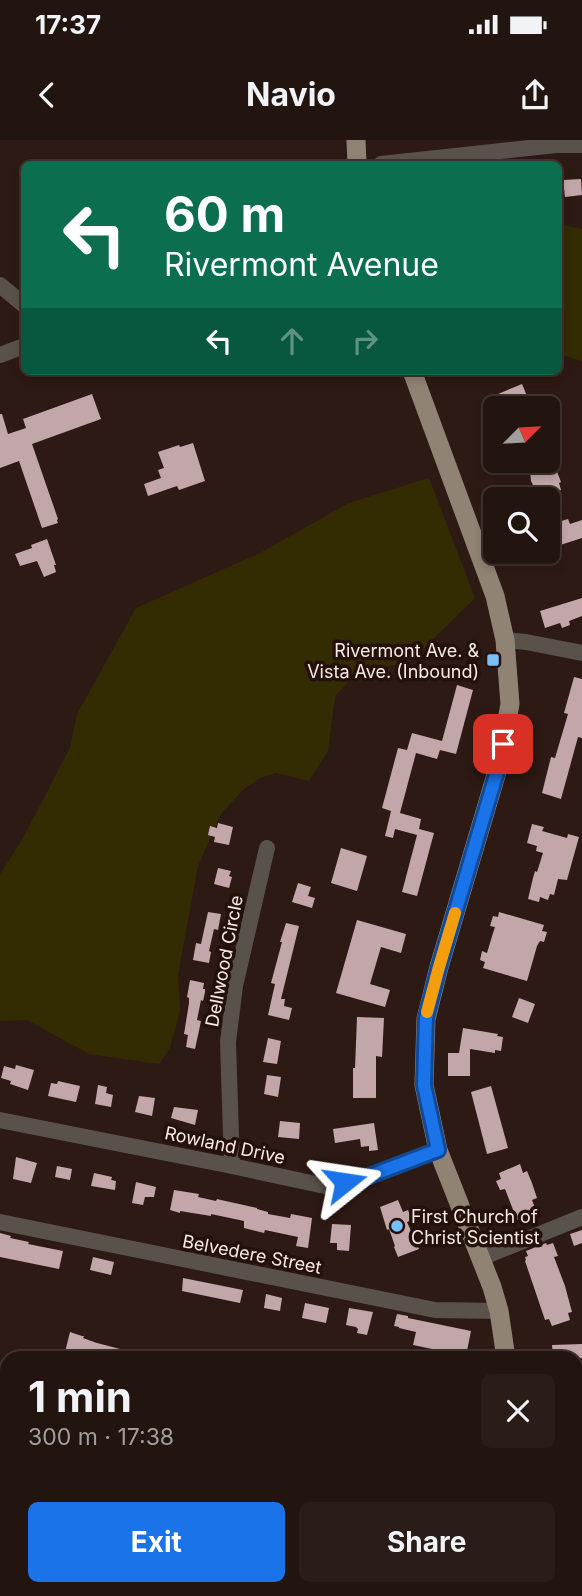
<!DOCTYPE html>
<meta charset="utf-8">
<style>
body{margin:0;font-family:Inter,sans-serif;background:#2a1d18;color:#f1f3f6;height:100vh;display:flex;flex-direction:column;font-size:26px;white-space:nowrap}
*{box-sizing:border-box;margin:0}
p{font-size:23px;color:#a29e9e}
.icon{flex:none;width:38px;height:38px;fill:none;stroke:currentColor;stroke-width:2;stroke-linecap:round;stroke-linejoin:round}
.map{position:relative;flex:1;overflow:hidden}
.details{position:absolute;left:0px;top:1211px;width:583px;height:245px;display:flex;flex-direction:column;background:#22140f;border-radius:21px 21px 0 0;box-shadow:0 4px 10px #0003,0 0 0 2px #3f332f}
.details>*{flex:none}
.guide{position:absolute;left:21px;top:21px;width:541px;height:214px;border-radius:10px;box-shadow:0 4px 10px #0003,0 0 0 2px #3f332f;background:#0b6e4f;color:#fff;overflow:hidden}
.needle{width:46px;rotate:66deg}
.fabs{position:absolute;left:483px;top:256px;display:grid;gap:14px}
.fabs a{display:grid;place-items:center;width:77px;height:77px;border-radius:10px;background:#22140f;box-shadow:0 4px 10px #0003,0 0 0 2px #3f332f;font-size:35px}
.pin{position:absolute;display:grid;place-items:center;width:60px;height:60px;color:#fff;margin:-30px;border-radius:14px;box-shadow:0 4px 10px #0006}
.me{position:absolute;width:77px;margin:-38px;rotate:75deg;stroke-linejoin:round;filter:drop-shadow(0 0 5px #0008)}
.turn{display:flex;align-items:center;gap:24px;height:147px;padding:0 28px;font-size:32px}
.turn .icon{width:91px;height:91px;stroke-width:2.5}
.turn b{display:block;font-size:49px;line-height:60px}
.lanes{display:flex;align-items:center;height:66px;padding:0 28px;background:#0003;justify-content:center;gap:35px;direction:ltr}
.lanes .off{opacity:.35}
.round{display:grid;place-items:center;flex:none;width:74px;height:74px;border-radius:10px;background:#2a1d18}
.overview{display:flex;align-items:center;justify-content:space-between;height:119px;padding:0 28px}
h1{font-size:42px;font-weight:700;line-height:52px}
.action{display:flex;gap:14px;margin-top:auto;padding:14px 28px}
.action a{flex:1;height:80px;border-radius:10px;background:#1a73e8;color:#fff;font-size:28px;font-weight:700;line-height:80px;text-align:center}
.action a+a{background:#2a1d18;color:#f1f3f6}
.status{display:flex;justify-content:space-between;align-items:center;height:49px;padding:0 35px;background:#22140f;direction:ltr}
.status svg{height:19px;fill:currentColor}
header{display:flex;justify-content:space-between;align-items:center;height:91px;padding:0 28px;background:#22140f;font-size:32px;font-weight:700}
.map>svg:first-child{display:block}
.built{fill:#3a2018}
.green{fill:#332c02}
.building{fill:#c2a6aa}
.lines{fill:none;stroke-linecap:round;stroke-linejoin:round}
.minor{stroke:#59524a;stroke-width:16}
.major{stroke:#918373;stroke-width:19}
.route-casing{stroke:#114b97;stroke-width:18}
.route{stroke:#1a73e8;stroke-width:12}
.slow{stroke:#f59e0b;stroke-width:12}
.poi-dot{fill:#79bff8;stroke:#24110b;stroke-width:2.5}
.labels{text-anchor:middle;dominant-baseline:central;stroke-width:7;stroke-linejoin:round;paint-order:stroke}
.poi-label{font-size:18px;fill:#f7e9e4;stroke:#24110b;text-anchor:end}
.street-label{font-size:18px;fill:#f7e9e4;stroke:#24110b}
</style>
<div class="status"><b>17:37</b><svg viewBox="0 0 49 12"><path d="M0 12V9h3v3zM5 12V6h3v6zM10 12V3h3v9zM15 12V0h3v12zM26 1h20v11H26zM47 4h2v5h-2z"/></svg></div>
<header><svg class="icon" aria-label="back" viewBox="0 0 24 24"><path d="M15 5l-7 7 7 7"/></svg>Navio<svg class="icon" aria-label="share" viewBox="0 0 24 24"><path d="M12 15V3M7 8l5-5 5 5M5 13v7h14v-7"/></svg></header>
<div class="map">
<svg width="582" height="1456" viewBox="0 0 582 1456">
<rect width="100%" height="100%" fill="#2e1a14"/>
<path class="built" d="M 582,1297 L 582,1456 L 442,1456 L 445,1449 L 576,1449 L 576,1299 Z"/>
<g class="green">
<path d="M 558,84 L 582,89 L 582,221 L 558,214 Z"/>
<path d="M 429,338 L 475,458 L 411,521 L 360,533 L 346,544 L 335,557 L 328,611 L 309,641 L 276,633 L 260,638 L 244,649 L 221,674 L 198,726 L 178,835 L 180,871 L 170,908 L 159,924 L 89,914 L 27,880 L 0,881 L 0,734 L 22,700 L 70,608 L 77,574 L 136,468 L 260,413 L 349,363 Z"/>
</g>
<g class="building">
<path d="M 581,39 L 582,55 L 565,57 L 563,40 Z"/>
<path d="M 522,244 L 532,268 L 496,268 L 491,257 Z"/>
<path d="M 92,254 L 101,279 L 32,304 L 58,379 L 57,380 L 58,383 L 42,388 L 19,321 L 0,328 L 0,274 L 2,274 L 8,294 L 26,288 L 23,279 Z"/>
<path d="M 193,303 L 205,341 L 179,350 L 177,346 L 148,356 L 144,344 L 161,338 L 158,330 L 164,328 L 158,312 L 179,305 L 180,307 Z"/>
<path d="M 549,322 L 553,330 L 556,329 L 561,342 L 559,343 L 561,350 L 552,355 L 554,359 L 540,359 L 531,341 L 530,331 Z"/>
<path d="M 568,379 L 570,384 L 582,380 L 582,398 L 548,409 L 548,391 L 560,387 L 558,382 Z"/>
<path d="M 47,399 L 56,425 L 54,425 L 56,432 L 44,437 L 37,421 L 20,426 L 15,414 L 32,408 L 31,405 Z"/>
<path d="M 582,458 L 582,476 L 569,481 L 570,485 L 562,488 L 560,483 L 545,488 L 540,471 Z"/>
<path d="M 574,537 L 582,539 L 582,598 L 578,597 L 561,659 L 542,653 L 551,617 L 555,618 L 568,574 L 564,573 Z"/>
<path d="M 457,545 L 473,550 L 456,614 L 440,610 L 437,619 L 416,613 L 400,673 L 421,679 L 419,689 L 434,693 L 417,756 L 402,752 L 417,695 L 395,689 L 393,698 L 385,696 L 391,671 L 382,668 L 398,608 L 407,610 L 412,593 L 442,601 Z"/>
<path d="M 218,683 L 233,687 L 229,705 L 214,702 L 215,697 L 208,695 L 210,686 L 217,688 Z"/>
<path d="M 532,684 L 544,687 L 542,691 L 567,698 L 568,694 L 579,697 L 567,740 L 558,739 L 554,755 L 550,754 L 548,760 L 540,757 L 539,762 L 528,759 L 533,738 L 535,731 L 537,732 L 543,713 L 536,711 L 537,706 L 527,703 Z"/>
<path d="M 341,708 L 367,716 L 357,751 L 331,743 Z"/>
<path d="M 218,728 L 231,731 L 229,736 L 232,737 L 229,748 L 214,744 Z"/>
<path d="M 298,743 L 311,747 L 308,756 L 315,758 L 312,768 L 292,762 Z"/>
<path d="M 208,772 L 221,774 L 218,790 L 214,789 L 209,811 L 211,812 L 209,823 L 193,820 L 196,803 L 201,804 Z"/>
<path d="M 499,772 L 544,785 L 542,791 L 547,792 L 544,802 L 540,801 L 537,806 L 527,841 L 483,828 L 485,822 L 480,820 L 482,811 L 487,813 L 493,793 L 495,787 L 490,786 L 493,776 L 498,777 Z"/>
<path d="M 357,780 L 406,794 L 401,813 L 381,807 L 370,844 L 390,850 L 385,867 L 336,853 Z"/>
<path d="M 286,783 L 299,786 L 281,859 L 285,859 L 284,866 L 292,868 L 289,880 L 268,875 L 275,844 L 271,843 L 282,802 L 280,802 Z"/>
<path d="M 190,840 L 204,843 L 203,849 L 205,849 L 205,852 L 203,861 L 201,860 L 197,880 L 201,881 L 195,909 L 186,907 L 188,895 L 184,894 L 189,863 L 189,858 L 187,857 Z"/>
<path d="M 519,858 L 535,864 L 528,883 L 512,877 Z"/>
<path d="M 357,877 L 384,878 L 382,917 L 376,916 L 376,958 L 353,958 L 353,928 L 355,928 Z"/>
<path d="M 463,888 L 498,894 L 497,896 L 503,897 L 501,911 L 495,910 L 495,913 L 470,909 L 470,936 L 448,936 L 448,913 L 459,913 Z"/>
<path d="M 268,898 L 281,901 L 277,924 L 263,922 Z"/>
<path d="M 16,925 L 34,930 L 28,950 L 10,944 L 11,941 L 1,938 L 4,926 L 15,929 Z"/>
<path d="M 267,935 L 281,937 L 278,957 L 264,954 Z"/>
<path d="M 58,941 L 80,946 L 76,962 L 48,956 L 51,943 L 57,944 Z"/>
<path d="M 98,945 L 107,947 L 106,953 L 113,955 L 111,967 L 95,964 Z"/>
<path d="M 491,946 L 508,1008 L 487,1014 L 471,952 Z"/>
<path d="M 139,956 L 155,958 L 152,976 L 135,972 Z"/>
<path d="M 174,967 L 198,970 L 195,985 L 171,978 Z"/>
<path d="M 280,981 L 300,983 L 299,999 L 278,997 Z"/>
<path d="M 374,983 L 378,1010 L 369,1011 L 369,1006 L 361,1007 L 360,999 L 335,1003 L 333,989 Z"/>
<path d="M 16,1017 L 37,1023 L 31,1043 L 13,1039 Z"/>
<path d="M 520,1024 L 523,1033 L 527,1031 L 532,1043 L 537,1058 L 532,1060 L 537,1073 L 517,1080 L 505,1049 L 500,1050 L 496,1041 L 501,1039 L 499,1033 Z"/>
<path d="M 57,1026 L 72,1029 L 70,1040 L 55,1037 Z"/>
<path d="M 94,1033 L 112,1037 L 111,1040 L 116,1041 L 115,1050 L 91,1046 Z"/>
<path d="M 136,1042 L 156,1047 L 154,1057 L 145,1057 L 143,1065 L 132,1063 Z"/>
<path d="M 174,1050 L 199,1054 L 198,1057 L 216,1061 L 217,1059 L 221,1060 L 257,1068 L 257,1069 L 268,1072 L 268,1074 L 290,1078 L 291,1074 L 312,1078 L 308,1108 L 296,1106 L 298,1097 L 265,1090 L 264,1093 L 244,1088 L 244,1081 L 211,1074 L 211,1076 L 180,1071 L 180,1073 L 170,1070 Z"/>
<path d="M 398,1060 L 403,1072 L 408,1070 L 412,1080 L 407,1082 L 419,1109 L 398,1117 L 394,1107 L 395,1106 L 389,1089 L 387,1090 L 380,1067 Z"/>
<path d="M 332,1084 L 351,1085 L 349,1111 L 337,1110 L 337,1103 L 330,1103 Z"/>
<path d="M 582,1090 L 582,1103 L 574,1106 L 570,1094 Z"/>
<path d="M 0,1093 L 11,1096 L 10,1098 L 29,1102 L 28,1104 L 63,1111 L 59,1129 L 0,1117 Z"/>
<path d="M 546,1103 L 547,1105 L 553,1103 L 558,1116 L 554,1117 L 565,1146 L 572,1172 L 568,1173 L 570,1180 L 552,1186 L 549,1179 L 545,1180 L 525,1121 L 526,1120 L 525,1117 L 528,1116 L 526,1111 Z"/>
<path d="M 93,1117 L 114,1122 L 111,1135 L 90,1130 Z"/>
<path d="M 183,1138 L 243,1150 L 240,1163 L 182,1151 Z"/>
<path d="M 266,1154 L 282,1158 L 280,1171 L 264,1168 Z"/>
<path d="M 305,1163 L 329,1168 L 326,1183 L 302,1178 Z"/>
<path d="M 349,1168 L 373,1172 L 367,1195 L 357,1193 L 358,1189 L 356,1187 L 346,1185 Z"/>
<path d="M 397,1174 L 408,1176 L 408,1178 L 471,1191 L 466,1216 L 413,1205 L 416,1192 L 399,1188 L 399,1187 L 394,1186 Z"/>
<path d="M 70,1192 L 82,1196 L 84,1196 L 83,1198 L 97,1203 L 143,1215 L 143,1218 L 89,1218 L 65,1212 Z"/>
<path d="M 582,1204 L 582,1218 L 553,1218 L 552,1205 Z"/>
</g>
<g class="lines">
<g class="minor">
<path d="M 381,24 L 556,5 L 582,5"/>
<path d="M 0,145 L 24,165"/>
<path d="M 0,215 L 24,206"/>
<path d="M 505,500 L 526,502 L 582,513"/>
<path d="M 0,980 L 232,1026 L 325,1046 L 364,1038 L 438,1010"/>
<path d="M 232,1026 L 228,902 L 235,846 L 267,708"/>
<path d="M 0,1082 L 435,1170 L 499,1171"/>
<path d="M 481,1118 L 582,1077"/>
<path d="M 576,1295 L 582,1293"/>
<path d="M 0,1400 L 7,1375"/>
<path d="M 228,1449 L 256,1456"/>
</g>
<g class="major">
<path d="M 356,0 L 357,24"/>
<path d="M 412,231 L 495,456 L 505,500 L 510,564 L 499,625 L 439,827 L 426,879 L 424,945 L 438,1010 L 492,1147 L 499,1171 L 506,1218"/>
<path d="M 441,1456 L 444,1449"/>
</g>
</g>
<g class="lines">
<defs>
<path id="route" d="M 345,1042 L 364,1038 L 438,1010 L 424,945 L 426,878 L 439,827 L 499,625 L 503,604"/>
</defs>
<use href="#route" class="route-casing"/>
<use href="#route" class="route"/>
<path class="slow" d="M 427,872 L 439,827 L 455,773"/>
</g>
<g class="poi-dot">
<rect x="486" y="513" width="14" height="14" rx="3.5"/>
<circle cx="397" cy="1086" r="7"/>
</g>
<g class="labels">
<g class="poi-label">
<text x="479" y="510">Rivermont Ave. &amp;<tspan x="479" dy="21">Vista Ave. (Inbound)</tspan></text>
<text x="411" y="1076" text-anchor="start">First Church of<tspan x="411" dy="21">Christ Scientist</tspan></text>
</g>
<g class="street-label">
<text transform="translate(224 821) rotate(-79)">Dellwood Circle</text>
<text transform="translate(225 1005) rotate(12)">Rowland Drive</text>
<text transform="translate(252 1114) rotate(11)">Belvedere Street</text>
</g>
</g>
</svg>
<div class="fabs">
<a><svg class="needle" viewBox="-14 -14 28 28"><path d="M0-13l5 13h-10z" fill="#e53935"/><path d="M0 13l5-13h-10z" fill="#a29e9e"/></svg></a>
<a><svg class="icon" aria-label="search" viewBox="0 0 24 24"><circle cx="10" cy="10" r="6"/><path d="M15 15l6 6"/></svg></a>
</div>
<div class="pin" style="left:503px;top:604px;background:#d93025"><svg class="icon" aria-label="arrive" viewBox="0 0 24 24"><path d="M6 21V4h12l-3 4 3 4H6"/></svg></div>
<svg class="me" style="left:345px;top:1042px" viewBox="-20 -20 40 40"><path d="M0-17L14 15 0 8-14 15z" fill="#1a73e8" stroke="#fff" stroke-width="4"/></svg>
<div class="guide">
<div class="turn"><svg class="icon" aria-label="left" viewBox="0 0 24 24"><path d="M17 20v-9H6M10 6l-5 5 5 5"/></svg><div><b>60 m</b>Rivermont Avenue</div></div>
<div class="lanes"><svg class="icon" aria-label="left" viewBox="0 0 24 24"><path d="M17 20v-9H6M10 6l-5 5 5 5"/></svg><svg class="icon off" aria-label="ahead" viewBox="0 0 24 24"><path d="M12 20V5M6 11l6-6 6 6"/></svg><svg class="icon off" aria-label="right" viewBox="0 0 24 24"><path d="M7 20v-9h11M14 6l5 5-5 5"/></svg></div>
</div>
<section class="details">
<div class="overview"><div><h1>1 min</h1><p>300 m · 17:38</p></div><a class="round"><svg class="icon" aria-label="close" viewBox="0 0 24 24"><path d="M6 6l12 12M18 6L6 18"/></svg></a></div>
<div class="action"><a>Exit</a><a>Share</a></div>
</section>
</div>
